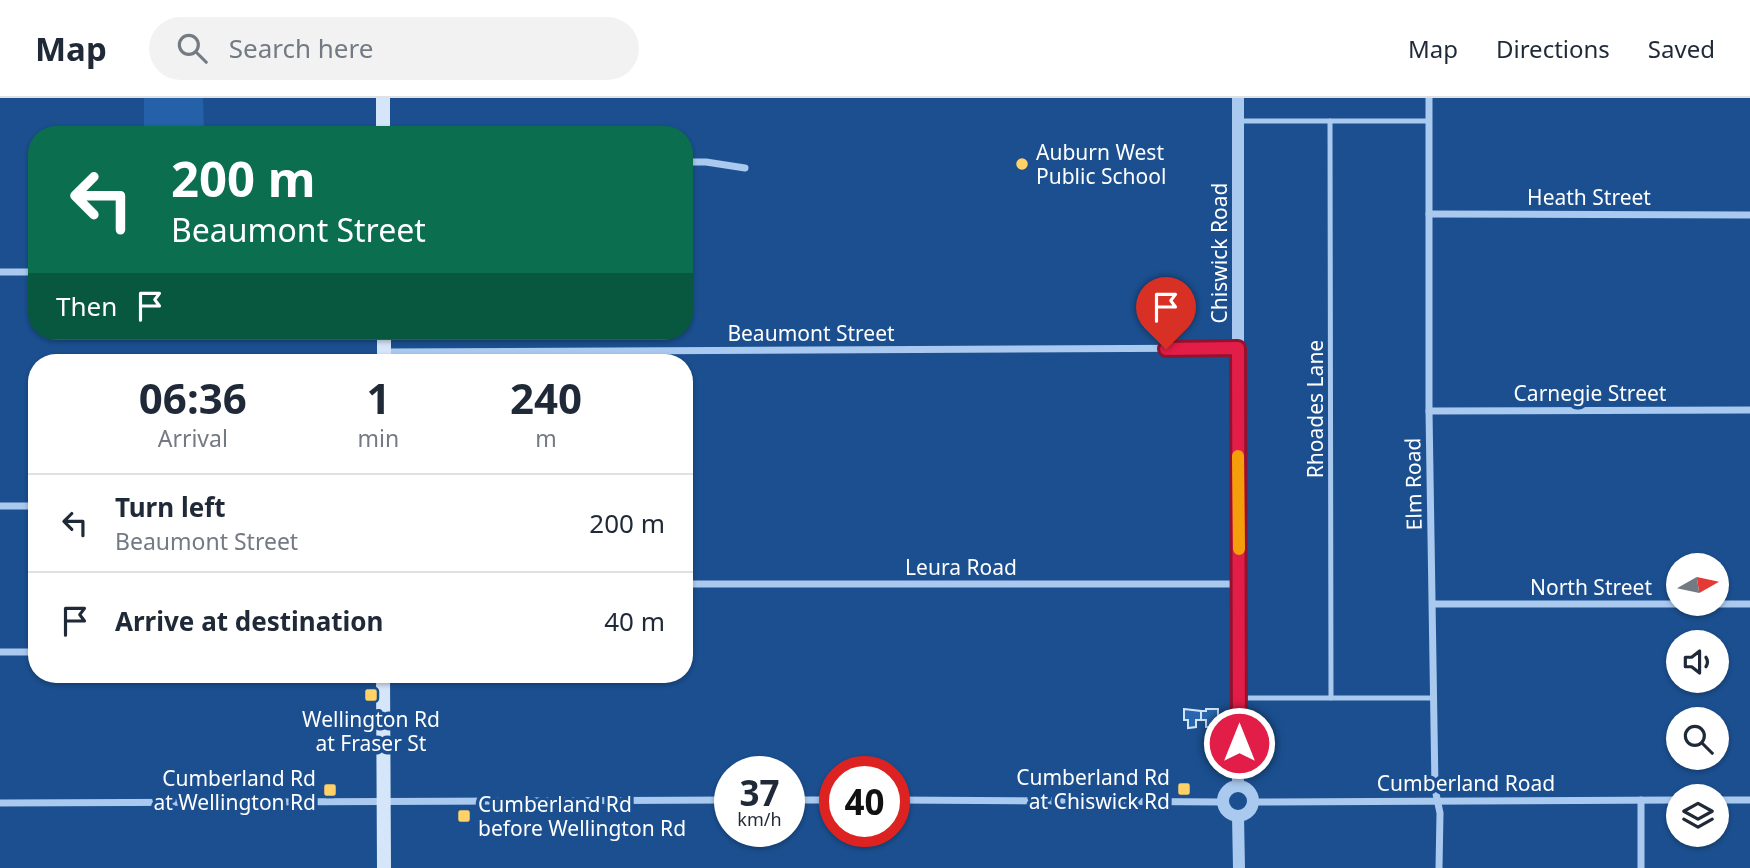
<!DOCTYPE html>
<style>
body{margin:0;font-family:"Noto Sans",sans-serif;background:#f2f2f3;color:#1f2937;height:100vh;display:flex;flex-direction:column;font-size:26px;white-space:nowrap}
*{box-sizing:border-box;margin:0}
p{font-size:23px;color:#747a83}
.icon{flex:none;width:38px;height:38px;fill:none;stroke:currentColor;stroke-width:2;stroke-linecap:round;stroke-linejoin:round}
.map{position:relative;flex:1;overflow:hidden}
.side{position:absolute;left:28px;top:256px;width:665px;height:329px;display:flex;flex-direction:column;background:#fff;border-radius:28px;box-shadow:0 2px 5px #0004}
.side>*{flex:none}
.top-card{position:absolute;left:28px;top:28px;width:665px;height:214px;border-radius:28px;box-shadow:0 2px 5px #0004;background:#0b6e4f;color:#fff;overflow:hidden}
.needle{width:46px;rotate:81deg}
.buttons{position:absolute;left:1666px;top:455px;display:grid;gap:14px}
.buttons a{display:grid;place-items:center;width:63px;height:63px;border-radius:50%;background:#fff;box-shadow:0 2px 5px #0004;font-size:35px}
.speed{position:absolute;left:714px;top:658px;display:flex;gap:14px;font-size:35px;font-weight:700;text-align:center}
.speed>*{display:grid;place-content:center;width:91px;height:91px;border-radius:50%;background:#fff;box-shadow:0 2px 5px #0004;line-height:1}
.speed small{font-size:18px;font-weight:400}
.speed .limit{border:10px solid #d22;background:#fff;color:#111}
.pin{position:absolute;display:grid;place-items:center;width:60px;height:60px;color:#fff;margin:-72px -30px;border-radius:50% 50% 50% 0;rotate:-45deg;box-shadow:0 0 7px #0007}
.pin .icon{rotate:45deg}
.me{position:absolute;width:77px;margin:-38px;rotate:0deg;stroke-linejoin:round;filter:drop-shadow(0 0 5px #0008)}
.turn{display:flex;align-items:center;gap:24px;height:147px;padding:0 28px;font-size:32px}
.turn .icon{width:91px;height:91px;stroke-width:2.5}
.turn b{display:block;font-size:49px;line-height:60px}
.then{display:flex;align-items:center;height:66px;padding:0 28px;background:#0003;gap:14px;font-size:26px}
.eta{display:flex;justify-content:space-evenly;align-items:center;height:119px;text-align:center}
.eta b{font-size:42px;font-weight:700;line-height:49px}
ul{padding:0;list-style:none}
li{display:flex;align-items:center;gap:21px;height:98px;padding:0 28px;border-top:2px solid #e0e1e3}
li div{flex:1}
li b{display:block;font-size:26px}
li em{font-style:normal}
header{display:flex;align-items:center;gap:42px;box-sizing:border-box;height:98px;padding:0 35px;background:#fff;border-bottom:2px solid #e0e1e3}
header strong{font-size:33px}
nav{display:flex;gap:38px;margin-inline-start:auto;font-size:24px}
.search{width:490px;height:63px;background:#f2f2f3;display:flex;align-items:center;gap:18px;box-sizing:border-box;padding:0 24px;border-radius:38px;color:#747a83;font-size:26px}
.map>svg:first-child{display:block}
.green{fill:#2461a8}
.building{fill:#2a66ad;stroke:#cfe3fa;stroke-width:2}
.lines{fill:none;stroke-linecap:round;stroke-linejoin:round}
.service{stroke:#a9c9ee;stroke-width:5}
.minor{stroke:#a9c9ee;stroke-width:7}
.tertiary{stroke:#a9c9ee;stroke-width:12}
.secondary{stroke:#d6e6fa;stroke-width:14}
.route-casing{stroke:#92132f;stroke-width:18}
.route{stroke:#e11d48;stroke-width:12}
.slow{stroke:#f59e0b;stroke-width:12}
.poi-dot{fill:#ffd166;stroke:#1b4f8f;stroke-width:2.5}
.labels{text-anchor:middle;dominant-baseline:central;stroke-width:7;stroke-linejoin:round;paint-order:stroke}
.poi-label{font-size:21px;fill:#fff;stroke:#1b4f8f;text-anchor:start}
.street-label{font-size:21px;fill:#fff;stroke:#1b4f8f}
</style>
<header>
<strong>Map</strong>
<div class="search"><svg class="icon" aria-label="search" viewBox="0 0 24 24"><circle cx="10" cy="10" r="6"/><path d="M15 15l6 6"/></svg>Search here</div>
<nav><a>Map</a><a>Directions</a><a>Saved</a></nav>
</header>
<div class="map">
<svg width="1750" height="770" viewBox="0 0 1750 770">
<rect width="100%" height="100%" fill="#1b4f8f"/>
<path class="green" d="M 144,0 L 203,0 L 204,37 L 144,37 Z"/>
<g class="building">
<path d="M 1184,611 L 1201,613 L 1201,622 L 1196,622 L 1196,629 L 1188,630 L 1188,622 L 1184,622 Z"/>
<path d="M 1206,611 L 1218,611 L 1218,622 L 1215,623 L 1215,629 L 1206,629 L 1206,622 L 1201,622 L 1201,613 L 1206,613 Z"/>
</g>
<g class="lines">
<g class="service">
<path d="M 1237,23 L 1429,23"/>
<path d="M 1330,23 L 1331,600"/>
<path d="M 1239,600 L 1434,600"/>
</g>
<g class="minor">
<path d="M 1429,0 L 1429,313 L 1435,691 L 1440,715 L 1439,770"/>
<path d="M 684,64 L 706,64 L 745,70"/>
<path d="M 1429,116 L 1750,117"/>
<path d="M 0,174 L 37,174"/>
<path d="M 384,254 L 1238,250"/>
<path d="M 1429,313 L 1750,312"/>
<path d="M 0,408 L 37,408"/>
<path d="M 684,486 L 1239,486"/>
<path d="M 1433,506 L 1750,506"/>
<path d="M 0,554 L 37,554"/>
<path d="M 789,702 L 835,702"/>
<path d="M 894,702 L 1223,704"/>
<path d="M 1641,702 L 1641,770"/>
<path d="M 1717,702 L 1750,702"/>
<path d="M 1253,704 L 1678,702"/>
<path d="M 0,705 L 730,702"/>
</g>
<g class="tertiary">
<path d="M 1238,0 L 1238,688"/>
<circle cx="1238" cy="703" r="15"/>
<path d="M 1238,718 L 1239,770"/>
</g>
<g class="secondary">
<path d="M 383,0 L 383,37"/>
<path d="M 384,233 L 384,264"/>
<path d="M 383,576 L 384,770"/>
</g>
</g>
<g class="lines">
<defs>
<path id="route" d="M 1166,251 L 1238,250 L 1239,645"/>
</defs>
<use href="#route" class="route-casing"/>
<use href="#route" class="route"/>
<path class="slow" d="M 1238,358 L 1239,451"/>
</g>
<g class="poi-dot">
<circle cx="1022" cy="66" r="7"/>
<rect x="364" y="590" width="14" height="14" rx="3.5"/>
<rect x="1177" y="684" width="14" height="14" rx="3.5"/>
<rect x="323" y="685" width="14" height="14" rx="3.5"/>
<rect x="457" y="711" width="14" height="14" rx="3.5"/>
</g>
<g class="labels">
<g class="poi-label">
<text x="1036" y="54">Auburn West<tspan x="1036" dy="24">Public School</tspan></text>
<text x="371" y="621" text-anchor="middle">Wellington Rd<tspan x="371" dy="24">at Fraser St</tspan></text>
<text x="1170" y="679" text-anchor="end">Cumberland Rd<tspan x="1170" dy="24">at Chiswick Rd</tspan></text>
<text x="316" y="680" text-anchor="end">Cumberland Rd<tspan x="316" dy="24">at Wellington Rd</tspan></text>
<text x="478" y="706">Cumberland Rd<tspan x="478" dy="24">before Wellington Rd</tspan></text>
</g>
<g class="street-label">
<text x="1589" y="99">Heath Street</text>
<text transform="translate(1219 155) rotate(-90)">Chiswick Road</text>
<text x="811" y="235">Beaumont Street</text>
<text x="1590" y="295">Carnegie Street</text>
<text transform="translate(1315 311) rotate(-90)">Rhoades Lane</text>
<text transform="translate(1413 386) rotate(-91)">Elm Road</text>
<text x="961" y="469">Leura Road</text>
<text x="1591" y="489">North Street</text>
<text x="1466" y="685">Cumberland Road</text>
</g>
</g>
</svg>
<div class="buttons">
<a><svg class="needle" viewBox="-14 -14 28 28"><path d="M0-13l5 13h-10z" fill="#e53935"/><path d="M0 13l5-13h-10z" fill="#747a83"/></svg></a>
<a><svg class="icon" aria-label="sound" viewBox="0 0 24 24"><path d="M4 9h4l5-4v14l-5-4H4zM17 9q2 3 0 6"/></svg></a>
<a><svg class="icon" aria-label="search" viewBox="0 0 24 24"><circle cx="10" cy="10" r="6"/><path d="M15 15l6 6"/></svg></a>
<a><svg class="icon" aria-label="layers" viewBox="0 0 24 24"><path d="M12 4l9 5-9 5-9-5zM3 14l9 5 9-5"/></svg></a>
</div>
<div class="speed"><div>37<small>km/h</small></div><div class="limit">40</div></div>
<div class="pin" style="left:1166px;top:251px;background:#d93025"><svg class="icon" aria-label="arrive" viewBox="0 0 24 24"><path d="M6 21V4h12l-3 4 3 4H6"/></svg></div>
<svg class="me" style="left:1239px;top:645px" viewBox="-20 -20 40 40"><circle r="17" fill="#e11d48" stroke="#fff" stroke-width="3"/><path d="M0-11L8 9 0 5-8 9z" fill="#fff"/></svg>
<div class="top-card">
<div class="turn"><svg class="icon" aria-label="left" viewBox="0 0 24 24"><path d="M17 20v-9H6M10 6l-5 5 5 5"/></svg><div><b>200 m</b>Beaumont Street</div></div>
<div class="then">Then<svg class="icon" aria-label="arrive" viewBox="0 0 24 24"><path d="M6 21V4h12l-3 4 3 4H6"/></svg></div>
</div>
<section class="side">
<div class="eta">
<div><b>06:36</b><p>Arrival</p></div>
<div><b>1</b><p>min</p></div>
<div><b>240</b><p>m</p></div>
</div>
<ul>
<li><svg class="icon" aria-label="left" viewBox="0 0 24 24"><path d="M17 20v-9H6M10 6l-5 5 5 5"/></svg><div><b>Turn left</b><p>Beaumont Street</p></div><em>200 m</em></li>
<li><svg class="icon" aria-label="arrive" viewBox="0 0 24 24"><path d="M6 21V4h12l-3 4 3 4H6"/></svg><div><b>Arrive at destination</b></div><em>40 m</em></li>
</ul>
</section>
</div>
